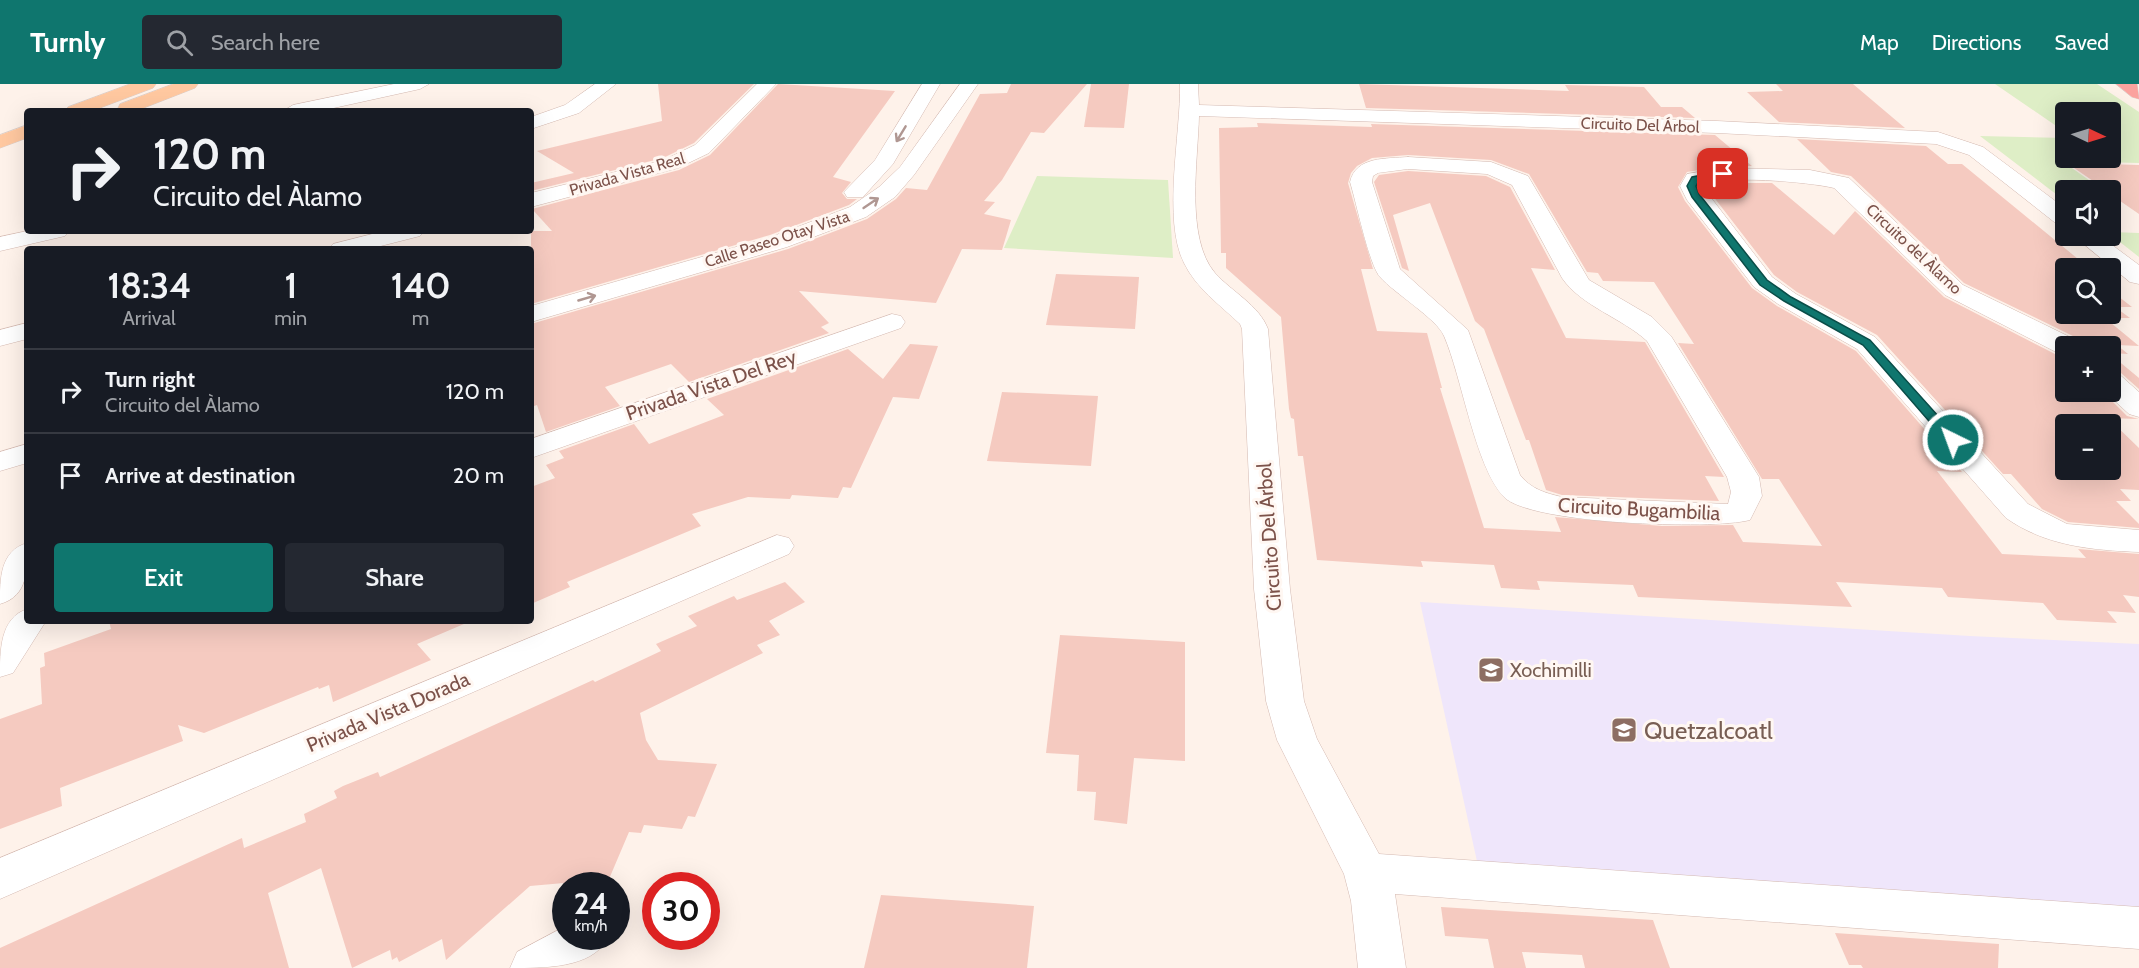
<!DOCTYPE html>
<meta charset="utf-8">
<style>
body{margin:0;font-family:Cabin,sans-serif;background:#242831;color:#f1f3f6;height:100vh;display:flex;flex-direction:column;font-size:22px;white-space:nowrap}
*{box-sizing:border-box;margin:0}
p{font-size:20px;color:#9ea1a6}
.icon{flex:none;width:33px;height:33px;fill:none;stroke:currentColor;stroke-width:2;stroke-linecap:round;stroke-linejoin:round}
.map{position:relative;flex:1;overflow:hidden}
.side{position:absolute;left:24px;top:162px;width:510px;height:378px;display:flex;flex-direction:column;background:#171b24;border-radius:6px;box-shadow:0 6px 24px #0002}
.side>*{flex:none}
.top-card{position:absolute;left:24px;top:24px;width:510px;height:126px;border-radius:6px;box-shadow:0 6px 24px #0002;background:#171b24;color:#f1f3f6;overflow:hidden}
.needle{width:39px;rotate:94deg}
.fabs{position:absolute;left:2055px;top:18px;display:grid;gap:12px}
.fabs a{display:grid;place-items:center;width:66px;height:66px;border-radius:6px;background:#171b24;box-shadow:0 6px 24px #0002;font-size:30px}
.speed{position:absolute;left:552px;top:788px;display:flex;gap:12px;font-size:30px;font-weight:700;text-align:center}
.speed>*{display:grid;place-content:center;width:78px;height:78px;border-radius:50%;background:#171b24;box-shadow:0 6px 24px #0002;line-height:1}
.speed small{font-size:15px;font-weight:400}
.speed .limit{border:9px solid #d22;background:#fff;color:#111}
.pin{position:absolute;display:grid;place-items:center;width:51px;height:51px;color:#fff;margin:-26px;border-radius:12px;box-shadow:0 3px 9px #0006}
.me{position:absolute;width:66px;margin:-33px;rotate:318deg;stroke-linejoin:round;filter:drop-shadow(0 0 4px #0008)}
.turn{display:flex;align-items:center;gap:21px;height:126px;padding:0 30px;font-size:27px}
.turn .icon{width:78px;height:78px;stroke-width:2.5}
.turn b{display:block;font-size:42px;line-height:51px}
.eta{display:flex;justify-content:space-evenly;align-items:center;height:102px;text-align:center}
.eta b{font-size:36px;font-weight:600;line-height:42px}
.primary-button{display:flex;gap:12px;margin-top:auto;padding:12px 30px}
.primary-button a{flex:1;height:69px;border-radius:6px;background:#0f766e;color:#fff;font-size:24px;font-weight:600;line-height:69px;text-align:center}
.primary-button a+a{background:#242831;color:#f1f3f6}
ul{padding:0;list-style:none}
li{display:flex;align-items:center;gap:18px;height:84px;padding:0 30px;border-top:2px solid #363941}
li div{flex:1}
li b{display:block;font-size:22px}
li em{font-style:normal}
header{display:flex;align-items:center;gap:36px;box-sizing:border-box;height:84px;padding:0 30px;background:#0f766e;color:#fff}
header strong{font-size:28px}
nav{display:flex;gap:33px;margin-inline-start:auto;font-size:21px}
.search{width:420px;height:54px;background:#242831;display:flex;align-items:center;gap:15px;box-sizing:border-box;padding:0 21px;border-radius:6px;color:#9ea1a6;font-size:22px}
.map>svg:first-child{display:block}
.education{fill:#efe6fb}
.green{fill:#deeec6}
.building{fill:#f5cac0;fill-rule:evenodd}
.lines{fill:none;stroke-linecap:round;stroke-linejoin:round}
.minor-casing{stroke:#d4b9b1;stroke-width:1}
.major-casing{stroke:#dacfcc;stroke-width:1}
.highway-casing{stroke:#dacfcc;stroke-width:1}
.minor{fill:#fff;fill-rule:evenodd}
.major{fill:#ffc8a0;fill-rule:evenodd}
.highway{fill:#fba29e;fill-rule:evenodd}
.oneway{stroke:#b09792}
.route{fill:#0f766e;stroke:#0a4d48;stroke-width:1.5}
.labels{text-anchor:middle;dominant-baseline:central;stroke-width:6;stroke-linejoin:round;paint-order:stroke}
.far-street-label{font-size:16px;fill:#7c524a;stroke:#fff7f2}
.street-label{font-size:20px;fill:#7c524a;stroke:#fff7f2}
.education-label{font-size:20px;fill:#785e54;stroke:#fff7f2;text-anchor:start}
.near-education-label{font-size:24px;fill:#785e54;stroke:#fff7f2;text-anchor:start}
</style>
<header>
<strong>Turnly</strong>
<div class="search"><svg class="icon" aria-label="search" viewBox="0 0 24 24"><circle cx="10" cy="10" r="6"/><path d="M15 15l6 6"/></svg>Search here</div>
<nav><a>Map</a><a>Directions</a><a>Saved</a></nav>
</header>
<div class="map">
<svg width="2139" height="884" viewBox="0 0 2139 884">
<rect width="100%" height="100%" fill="#fef2ea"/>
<path class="education" d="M 1420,518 L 1970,552 L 2139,560 L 2139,826 L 1480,791 Z"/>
<g class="green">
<path d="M 1995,0 L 2097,0 L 2139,28 L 2139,79 L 2062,77 L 2103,106 L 2066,106 L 2065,117 L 1980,52 L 2065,54 L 2066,74 L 2110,74 L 2110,28 L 2066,28 L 2065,48 Z"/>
<path d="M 1037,92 L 1168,96 L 1173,174 L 1004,164 Z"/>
<path d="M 2111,148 L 2139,149 L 2139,173 L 2111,151 Z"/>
</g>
<g class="building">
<path d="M 658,0 L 754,0 L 694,59 L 663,74 L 531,107 L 531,99 L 574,89 L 537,67 L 662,37 Z"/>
<path d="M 778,0 L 895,7 L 833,93 L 851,98 L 842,109 L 847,115 L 857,115 L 849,121 L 770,151 L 531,220 L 531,147 L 552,147 L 532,125 L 679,86 L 710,71 Z"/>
<path d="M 1011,0 L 1087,0 L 1044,49 L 1031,48 L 1002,96 L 984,117 L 995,118 L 984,130 L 1011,136 L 1002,166 L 962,165 L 936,219 L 799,207 L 829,239 L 821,243 L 829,249 L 689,298 L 671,280 L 605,303 L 620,322 L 546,348 L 537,321 L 531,323 L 531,240 L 788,165 L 867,135 L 896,115 L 906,104 L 927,106 L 980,10 L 1007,9 Z"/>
<path d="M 1091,0 L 1129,0 L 1124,44 L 1084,43 Z"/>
<path d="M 1359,0 L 1569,7 L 1565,1 L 1644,3 L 1661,23 L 1682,23 L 1695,34 L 1366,24 Z"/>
<path d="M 1776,0 L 1853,0 L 1905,44 L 1779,38 L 1747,8 L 1783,7 Z"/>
<path d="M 1257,39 L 1372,43 L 1371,40 L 1715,51 L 1752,82 L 1723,82 L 1687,88 L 1678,103 L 1685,117 L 1752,204 L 1777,222 L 1856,267 L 1962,388 L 1937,387 L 2002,470 L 2086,474 L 2078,465 L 2139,470 L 2139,513 L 2123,511 L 2136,529 L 2107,527 L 2117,539 L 2057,536 L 2043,519 L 1948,513 L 1942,504 L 1836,498 L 1852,523 L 1638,513 L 1633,501 L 1537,497 L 1540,506 L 1501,504 L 1494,481 L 1421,477 L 1423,483 L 1317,476 L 1303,372 L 1298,372 L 1294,335 L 1291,334 L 1289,325 L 1281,233 L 1226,184 L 1226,169 L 1221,169 L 1219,44 L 1258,43 ZM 1408,71 L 1491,76 L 1529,90 L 1587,188 L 1598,189 L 1603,197 L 1654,198 L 1694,260 L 1678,259 L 1762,395 L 1779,395 L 1822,462 L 1743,458 L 1733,441 L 1662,442 L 1555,433 L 1561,448 L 1484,444 L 1440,304 L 1442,304 L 1427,249 L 1377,247 L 1361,185 L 1373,185 L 1348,99 L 1351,89 L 1357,82 L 1372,74 Z"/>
<path d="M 1797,55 L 1926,62 L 1948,80 L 1962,80 L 2089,184 L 2066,184 L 2066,230 L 2110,230 L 2110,201 L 2120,209 L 2114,209 L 2132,223 L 2115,223 L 2130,234 L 2105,234 L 2139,262 L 2117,261 L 2128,270 L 2110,269 L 2110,262 L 2081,262 L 2077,254 L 1964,199 L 1851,92 L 1831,88 Z"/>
<path d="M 2067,79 L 2139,81 L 2139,130 L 2110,110 L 2110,106 L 2106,106 Z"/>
<path d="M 1408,87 L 1486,92 L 1510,103 L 1555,186 L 1531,184 L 1566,254 L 1645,258 L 1724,393 L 1705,392 L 1719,417 L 1562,411 L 1546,406 L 1529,356 L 1526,356 L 1484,245 L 1475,237 L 1430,119 L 1393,131 L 1409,187 L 1402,184 L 1374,98 L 1379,91 Z"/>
<path d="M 1727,99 L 1772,99 L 1834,151 L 1855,127 L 1944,213 L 2055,270 L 2066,272 L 2066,308 L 2103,308 L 2127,332 L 2139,335 L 2108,334 L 2139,364 L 2139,406 L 2120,405 L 2131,417 L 2116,417 L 2139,440 L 2139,444 L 2068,438 L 2042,425 L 2011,390 L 2003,390 L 1877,251 L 1797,208 L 1774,191 L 1706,103 ZM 2066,340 L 2110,340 L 2110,386 L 2066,386 Z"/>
<path d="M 1056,190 L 1139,193 L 1135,245 L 1046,241 Z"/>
<path d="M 910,260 L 938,262 L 919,315 L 893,313 L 851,404 L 843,403 L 838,414 L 792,411 L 790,415 L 748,413 L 692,430 L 701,442 L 567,498 L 570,503 L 531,520 L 531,403 L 555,394 L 546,381 L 564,374 L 559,367 L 634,340 L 649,360 L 724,331 L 707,315 L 848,265 L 883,295 Z"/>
<path d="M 2110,270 L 2139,294 L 2139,305 L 2121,289 L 2110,287 Z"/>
<path d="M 1002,308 L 1098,312 L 1091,382 L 987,377 Z"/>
<path d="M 785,498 L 805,518 L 769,537 L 780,551 L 757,561 L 763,569 L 640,629 L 646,656 L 658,676 L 717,680 L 695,733 L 688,732 L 682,745 L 644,741 L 641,749 L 629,748 L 609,795 L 530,802 L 446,876 L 442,855 L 399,878 L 397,873 L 392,876 L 390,866 L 352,884 L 321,784 L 268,809 L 289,884 L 0,884 L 0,864 L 242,754 L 244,764 L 306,738 L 304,730 L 337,714 L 334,707 L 343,702 L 378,688 L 380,693 L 593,596 L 595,598 L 661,567 L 656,560 L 697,542 L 688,532 L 734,512 L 737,516 Z"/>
<path d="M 109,537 L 471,537 L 417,560 L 431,576 L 333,618 L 329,601 L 319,605 L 318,603 L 204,649 L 178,641 L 183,657 L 60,704 L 62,722 L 0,745 L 0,635 L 42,620 L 40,584 L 45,582 L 44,569 L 111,545 Z"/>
<path d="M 1060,551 L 1185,558 L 1185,677 L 1134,674 L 1127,740 L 1094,736 L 1096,708 L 1077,707 L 1079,671 L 1046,669 Z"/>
<path d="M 881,811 L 1034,822 L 1027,884 L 864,884 Z"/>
<path d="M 1441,823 L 1653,836 L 1670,884 L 1585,884 L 1582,871 L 1522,868 L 1526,884 L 1494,884 L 1488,855 L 1445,852 Z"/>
<path d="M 1835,849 L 1999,860 L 1998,884 L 1863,884 L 1861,881 L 1849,881 Z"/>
</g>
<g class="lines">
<defs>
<g id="minor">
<path d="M 394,0 L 429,0 L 420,5 L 320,27 L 283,27 L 293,21 Z"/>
<path d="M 595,0 L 616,0 L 579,29 L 531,45 L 531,33 L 565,21 Z"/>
<path d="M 757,0 L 776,0 L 709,69 L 678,84 L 531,123 L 531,109 L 664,76 L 695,61 Z"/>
<path d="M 922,0 L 940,0 L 893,80 L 863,113 L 847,113 L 844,108 L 875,76 Z"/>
<path d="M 960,0 L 978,0 L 914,91 L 895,113 L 866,133 L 787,163 L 531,238 L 531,222 L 771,153 L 850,123 L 879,103 L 900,83 Z"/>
<path d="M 1180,0 L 1198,0 L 1199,21 L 1717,37 L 1938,48 L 1983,63 L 2066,125 L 2066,143 L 2058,141 L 1969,71 L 1936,60 L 1717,49 L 1199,32 C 1198,76 1185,154 1215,189 C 1232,208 1259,221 1268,245 L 1290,505 L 1304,617 L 1317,655 L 1379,770 L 2139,823 L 2139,865 L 1395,810 L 1406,884 L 1358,884 L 1351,817 L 1344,790 L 1277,656 L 1266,617 L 1254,505 L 1242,245 L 1240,240 C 1220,221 1196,204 1184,179 C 1162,136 1181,49 1180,0 Z"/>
<path d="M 1408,73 L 1491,78 L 1528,92 L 1589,196 L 1652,233 L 1671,252 L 1759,393 L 1762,412 L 1750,436 C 1712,446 1530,440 1504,413 C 1475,383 1462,293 1444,252 C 1437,235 1394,209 1380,193 C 1369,181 1356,117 1350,98 C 1356,72 1386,75 1408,73 ZM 1408,85 L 1487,90 L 1512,101 L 1562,194 C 1581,222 1622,234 1647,257 L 1727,393 L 1731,408 L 1728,420 L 1562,413 C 1545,409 1531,405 1520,391 L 1468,246 L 1400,185 L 1372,98 L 1373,92 L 1378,89 Z"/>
<path d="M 1723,84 L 1810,86 L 1849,94 L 1963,201 L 2076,256 L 2079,262 L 2066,262 L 2066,270 L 2056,268 L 1945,211 L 1834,104 C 1810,98 1719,90 1702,102 L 1772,193 L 1796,210 L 1875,253 L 2028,420 L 2067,440 L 2139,446 L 2139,468 C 2091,466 2046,462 2006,434 L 1857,265 L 1778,220 L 1754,203 L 1687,116 L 1680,102 L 1687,90 Z"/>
<path d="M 27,147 L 69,147 L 65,152 L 0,167 L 0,153 Z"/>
<path d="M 384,147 L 424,147 L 420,152 L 369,165 L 329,165 L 333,160 Z"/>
<path d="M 2074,152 L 2100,152 L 2139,181 L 2139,200 L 2130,198 Z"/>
<path d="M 892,230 L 901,232 L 905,238 L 901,244 L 531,374 L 531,355 Z"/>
<path d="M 27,239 L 27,255 L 0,262 L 0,246 Z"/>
<path d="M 2110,289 L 2120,291 L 2139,308 L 2139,333 L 2129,330 L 2105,308 L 2110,308 Z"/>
<path d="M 27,360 L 27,379 L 0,387 L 0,368 Z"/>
<path d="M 777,451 L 789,454 L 794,462 L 789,470 L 0,815 L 0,774 Z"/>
<path d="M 27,459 C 27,484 29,512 0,520 C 0,494 0,467 27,459 Z"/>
<path d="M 27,525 L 27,537 L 46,537 L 13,589 L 0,593 C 0,566 0,534 27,525 Z"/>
<path d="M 566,842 L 566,852 L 606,852 L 607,856 C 590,884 546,884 510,884 L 517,868 Z"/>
</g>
<g id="major">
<path d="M 130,0 L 156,0 L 153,4 L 92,27 L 65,27 L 68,23 Z"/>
<path d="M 173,0 L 198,0 L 195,4 L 136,27 L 120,27 L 118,24 L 120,20 Z"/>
<path d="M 27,41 L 27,54 L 0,64 L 0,51 Z"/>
</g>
<path id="highway" d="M 2116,0 L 2137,0 L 2139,15 L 2132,13 Z"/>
</defs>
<use href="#minor" class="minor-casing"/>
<use href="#major" class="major-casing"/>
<use href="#highway" class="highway-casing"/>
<use href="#minor" class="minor"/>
<use href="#major" class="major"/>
<use href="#highway" class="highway"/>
</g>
<defs><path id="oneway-shaft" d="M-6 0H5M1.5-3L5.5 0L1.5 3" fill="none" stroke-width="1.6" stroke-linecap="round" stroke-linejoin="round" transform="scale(1.5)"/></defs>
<g class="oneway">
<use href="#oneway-shaft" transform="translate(901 50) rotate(121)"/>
<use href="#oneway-shaft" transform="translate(871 119) rotate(-34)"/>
<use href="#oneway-shaft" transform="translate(587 214) rotate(-16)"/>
</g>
<path class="route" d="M 1723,87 L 1726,88 L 1726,91 L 1699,97 L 1696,102 L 1699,110 L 1767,196 L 1791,213 L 1870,256 L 1957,353 L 1957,359 L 1948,359 L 1863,261 L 1784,217 L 1760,201 L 1692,113 L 1687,102 L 1692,93 Z"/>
<defs>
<symbol id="school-square" viewBox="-11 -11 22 22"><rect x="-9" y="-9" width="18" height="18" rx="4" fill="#8d6e63" stroke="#fff7f2"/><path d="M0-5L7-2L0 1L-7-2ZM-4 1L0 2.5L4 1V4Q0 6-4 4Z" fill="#fff"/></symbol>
</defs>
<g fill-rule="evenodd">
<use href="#school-square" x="1476" y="571" width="30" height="30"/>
<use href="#school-square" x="1609" y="631" width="30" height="30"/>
</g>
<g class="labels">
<g class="far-street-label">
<text transform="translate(1640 41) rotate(2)">Circuito Del Árbol</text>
<text transform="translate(627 90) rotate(-16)">Privada Vista Real</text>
<text transform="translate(777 155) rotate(-18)">Calle Paseo Otay Vista</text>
<text transform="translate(1914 165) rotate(43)">Circuito del Àlamo</text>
</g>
<g class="street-label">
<text transform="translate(711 301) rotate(-19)">Privada Vista Del Rey</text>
<text transform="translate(1639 425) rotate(3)">Circuito Bugambilia</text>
<text transform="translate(1269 453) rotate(-94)">Circuito Del Árbol</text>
<text transform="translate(388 628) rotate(-23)">Privada Vista Dorada</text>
</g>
<g class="education-label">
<text x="1510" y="586">Xochimilli</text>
</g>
<g class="near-education-label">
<text x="1644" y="646">Quetzalcoatl</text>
</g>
</g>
</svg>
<div class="fabs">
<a><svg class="needle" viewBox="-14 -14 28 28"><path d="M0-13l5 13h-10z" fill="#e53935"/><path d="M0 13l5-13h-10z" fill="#9ea1a6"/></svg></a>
<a><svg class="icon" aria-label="sound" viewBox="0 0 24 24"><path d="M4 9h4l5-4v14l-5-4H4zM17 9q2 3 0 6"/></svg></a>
<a><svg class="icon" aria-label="search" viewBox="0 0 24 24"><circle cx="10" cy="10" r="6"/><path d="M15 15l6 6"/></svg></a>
<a>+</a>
<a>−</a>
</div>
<div class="speed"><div>24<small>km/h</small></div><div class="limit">30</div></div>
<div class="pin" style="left:1723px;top:90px;background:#d93025"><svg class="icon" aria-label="arrive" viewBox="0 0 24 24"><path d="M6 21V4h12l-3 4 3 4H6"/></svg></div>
<svg class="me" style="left:1953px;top:356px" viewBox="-20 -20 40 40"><circle r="17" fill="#0f766e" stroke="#fff" stroke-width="3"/><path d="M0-11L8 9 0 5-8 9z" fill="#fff"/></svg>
<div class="top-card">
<div class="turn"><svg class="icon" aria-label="right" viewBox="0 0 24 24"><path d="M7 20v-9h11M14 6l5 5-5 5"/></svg><div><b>120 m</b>Circuito del Àlamo</div></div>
</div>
<section class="side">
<div class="eta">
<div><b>18:34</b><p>Arrival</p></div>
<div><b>1</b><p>min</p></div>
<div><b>140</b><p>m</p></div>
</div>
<ul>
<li><svg class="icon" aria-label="right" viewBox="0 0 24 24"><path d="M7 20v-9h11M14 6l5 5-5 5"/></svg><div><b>Turn right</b><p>Circuito del Àlamo</p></div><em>120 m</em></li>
<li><svg class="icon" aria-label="arrive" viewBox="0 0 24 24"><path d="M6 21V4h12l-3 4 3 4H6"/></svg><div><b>Arrive at destination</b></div><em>20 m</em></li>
</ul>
<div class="primary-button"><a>Exit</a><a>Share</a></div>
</section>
</div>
